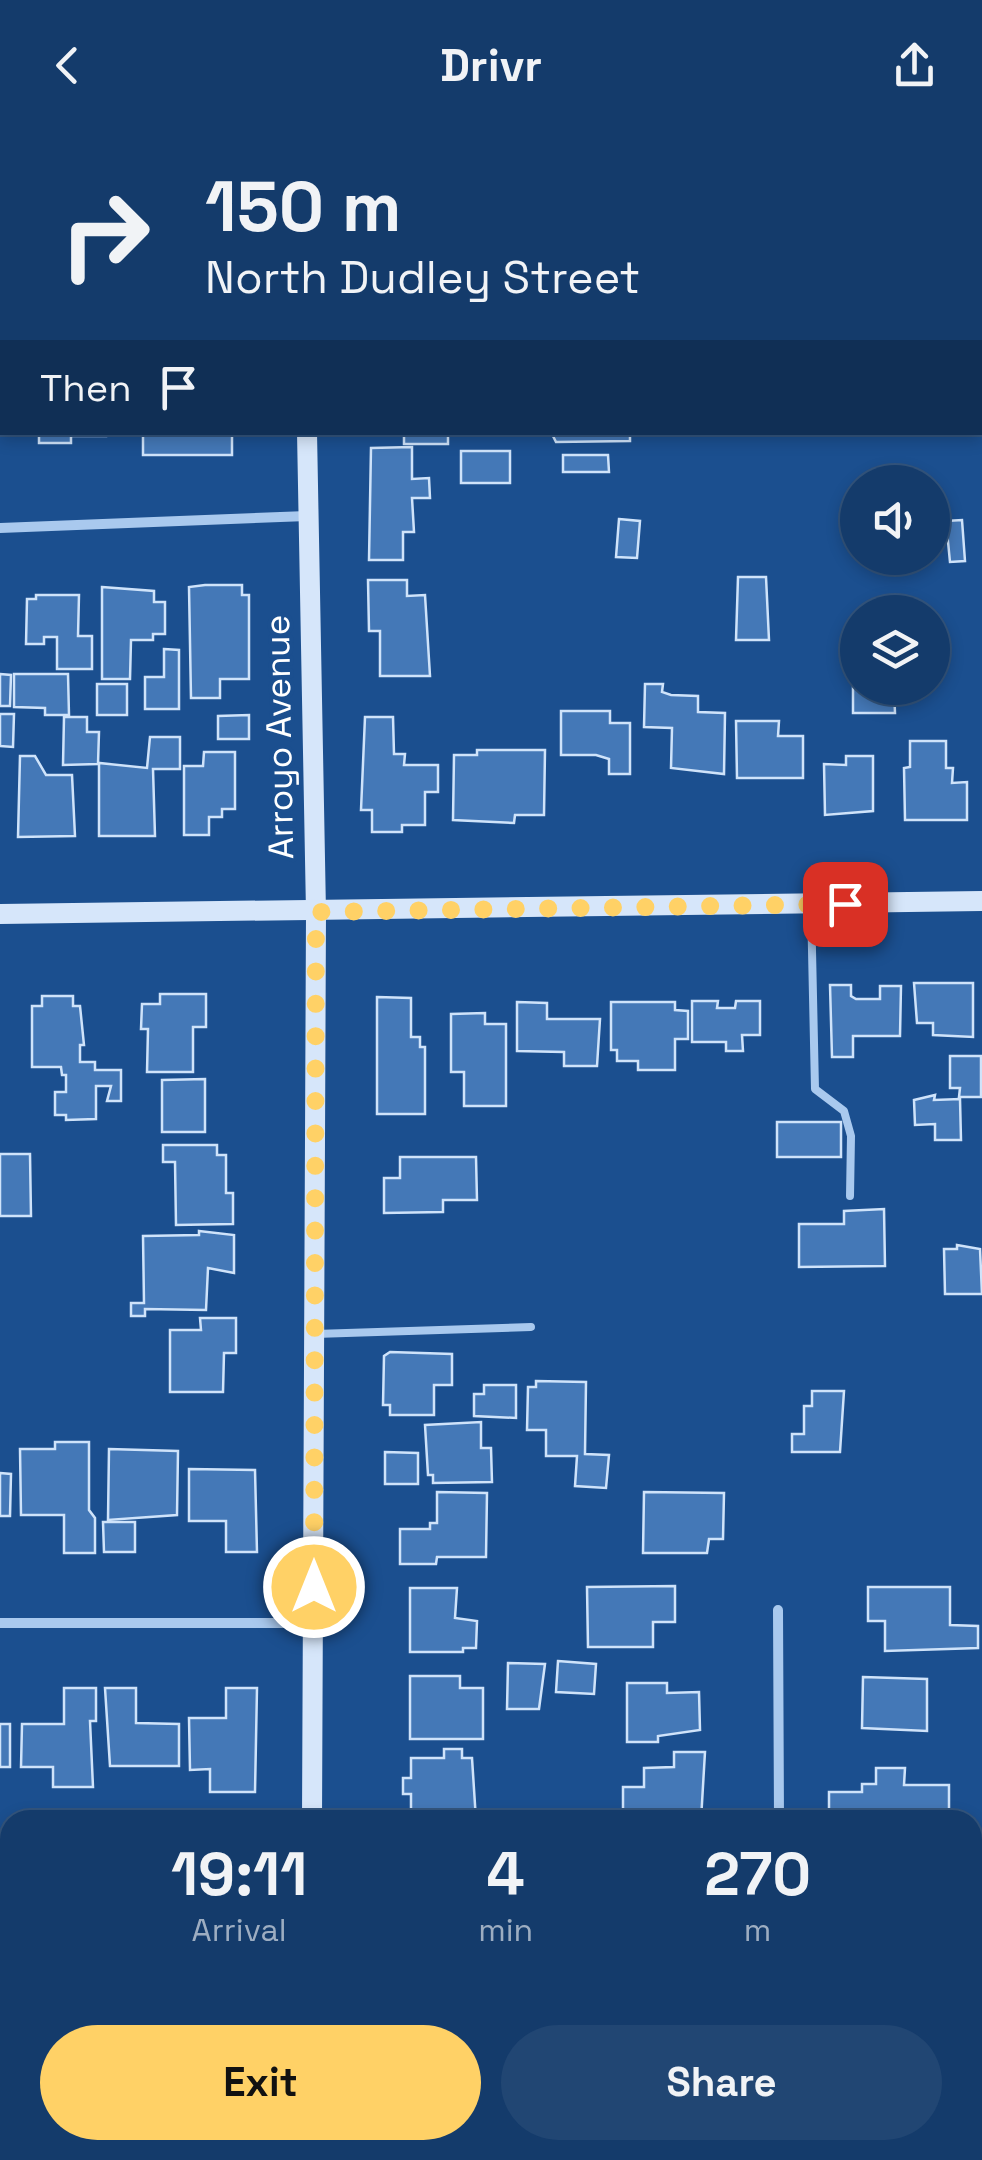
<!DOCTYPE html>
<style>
body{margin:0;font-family:"Space Grotesk",sans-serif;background:#214673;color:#f1f3f6;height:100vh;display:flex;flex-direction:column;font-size:38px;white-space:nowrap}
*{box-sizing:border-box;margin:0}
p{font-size:32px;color:#9dadc1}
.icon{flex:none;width:55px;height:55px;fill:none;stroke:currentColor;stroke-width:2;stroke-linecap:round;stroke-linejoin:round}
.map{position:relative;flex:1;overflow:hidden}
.panel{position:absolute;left:0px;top:1680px;width:982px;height:350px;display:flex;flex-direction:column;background:#143b6b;border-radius:30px 30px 0 0;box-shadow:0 5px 15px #0003,0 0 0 2px #33557e}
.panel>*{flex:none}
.banner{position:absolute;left:0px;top:0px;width:982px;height:305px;box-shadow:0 5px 15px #0003,0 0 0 2px #33557e;background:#143b6b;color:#f1f3f6;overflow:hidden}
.tools{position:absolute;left:840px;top:335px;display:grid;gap:20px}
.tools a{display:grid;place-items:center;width:110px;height:110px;border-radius:50%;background:#143b6b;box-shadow:0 5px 15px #0003,0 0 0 2px #33557e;font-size:50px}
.pin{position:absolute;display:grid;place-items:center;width:85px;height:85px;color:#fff;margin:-42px;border-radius:20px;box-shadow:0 5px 15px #0006}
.me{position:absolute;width:110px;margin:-55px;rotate:0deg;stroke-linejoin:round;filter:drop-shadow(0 0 8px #0008)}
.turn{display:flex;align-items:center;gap:35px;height:210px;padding:0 40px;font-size:45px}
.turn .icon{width:130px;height:130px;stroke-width:2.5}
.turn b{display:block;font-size:70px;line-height:85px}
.then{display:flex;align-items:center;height:95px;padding:0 40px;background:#0003;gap:20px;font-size:38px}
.eta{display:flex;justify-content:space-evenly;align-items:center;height:170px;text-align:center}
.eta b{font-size:60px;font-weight:800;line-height:70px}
.button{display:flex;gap:20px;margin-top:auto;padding:20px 40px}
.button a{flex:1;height:115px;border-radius:60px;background:#ffd166;color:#111;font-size:40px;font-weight:800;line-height:115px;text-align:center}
.button a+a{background:#214673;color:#f1f3f6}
header{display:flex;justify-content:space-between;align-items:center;height:130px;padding:0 40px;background:#143b6b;font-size:45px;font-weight:800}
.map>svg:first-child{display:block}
.building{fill:#4478b7;stroke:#cfe3fa;stroke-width:2.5}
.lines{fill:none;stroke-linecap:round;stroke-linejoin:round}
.lane{stroke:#a9c9ee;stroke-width:8}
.street{stroke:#a9c9ee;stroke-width:10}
.secondary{stroke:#d6e6fa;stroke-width:20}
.route{stroke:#ffd166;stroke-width:18;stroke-dasharray:0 32.4}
.labels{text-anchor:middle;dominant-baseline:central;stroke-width:8;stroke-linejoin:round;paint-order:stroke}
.street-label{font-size:35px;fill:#fff;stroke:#1b4f8f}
</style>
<header><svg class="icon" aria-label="back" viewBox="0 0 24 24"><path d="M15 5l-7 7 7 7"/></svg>Drivr<svg class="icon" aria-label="share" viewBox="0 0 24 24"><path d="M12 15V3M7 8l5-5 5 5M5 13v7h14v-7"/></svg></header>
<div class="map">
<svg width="982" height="2030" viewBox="0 0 982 2030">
<rect width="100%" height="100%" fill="#1b4f8f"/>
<g class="building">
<rect x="0" y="52" width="2" height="101"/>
<path d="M 39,302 L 106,302 L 106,306 L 71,306 L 71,313 L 39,313 Z"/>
<rect x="143" y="302" width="89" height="23"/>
<rect x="404" y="302" width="44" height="12"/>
<path d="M 551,302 L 630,302 L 630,311 L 556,312 Z"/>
<path d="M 412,317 L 412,349 L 429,348 L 430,368 L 412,368 L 414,402 L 403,402 L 403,430 L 369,430 L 371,318 Z"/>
<rect x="461" y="321" width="49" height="32"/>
<path d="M 563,325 L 608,325 L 609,342 L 563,342 Z"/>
<path d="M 619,389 L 640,391 L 637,428 L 616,427 Z"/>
<path d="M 962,390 L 965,431 L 950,432 L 946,391 Z"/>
<path d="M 738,447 L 766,447 L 769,510 L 736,510 Z"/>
<path d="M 368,450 L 407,450 L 407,466 L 425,465 L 430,546 L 380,546 L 380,501 L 369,501 Z"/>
<path d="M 205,455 L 242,455 L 242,465 L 249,465 L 249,549 L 220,549 L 220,568 L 191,568 L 189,457 Z"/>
<path d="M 102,457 L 154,461 L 154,472 L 165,472 L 165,504 L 153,504 L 153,510 L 131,510 L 130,549 L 102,549 Z"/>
<path d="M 36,465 L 79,465 L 78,506 L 92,506 L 92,539 L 57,539 L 57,507 L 44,507 L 44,514 L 26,514 L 27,469 L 36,469 Z"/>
<path d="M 164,519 L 179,520 L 179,579 L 145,579 L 145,547 L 164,547 Z"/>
<path d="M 0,544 L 11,545 L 10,576 L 0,576 Z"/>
<path d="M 14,544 L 68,544 L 69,585 L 45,585 L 45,578 L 14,577 Z"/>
<path d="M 853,548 L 858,548 L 858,558 L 885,561 L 894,558 L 895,583 L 853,583 Z"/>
<rect x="97" y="554" width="30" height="31"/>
<path d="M 645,554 L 663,554 L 662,562 L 671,565 L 698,566 L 698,582 L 725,583 L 724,644 L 671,638 L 672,598 L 644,597 Z"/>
<path d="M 561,581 L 610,581 L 610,593 L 630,593 L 630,644 L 609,644 L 609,629 L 596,625 L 561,625 Z"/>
<path d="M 0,584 L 14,584 L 13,617 L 0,616 Z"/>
<path d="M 249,585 L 249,609 L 218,609 L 218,586 Z"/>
<path d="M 64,587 L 87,587 L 87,602 L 99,602 L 98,634 L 63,635 Z"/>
<path d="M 365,587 L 393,587 L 394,624 L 405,624 L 404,635 L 438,635 L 438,662 L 425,662 L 425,695 L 402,695 L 402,702 L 372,702 L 372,680 L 361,680 Z"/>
<path d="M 736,591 L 779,591 L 778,606 L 803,606 L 803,648 L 737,648 Z"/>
<path d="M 150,607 L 180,607 L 180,639 L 153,639 L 155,706 L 99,706 L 99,633 L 147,638 Z"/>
<path d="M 910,611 L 946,611 L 946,638 L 953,638 L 952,653 L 967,652 L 967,690 L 905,690 L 904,638 L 910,637 Z"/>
<path d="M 477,620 L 545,620 L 544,685 L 515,685 L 514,693 L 453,690 L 454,625 L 477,625 Z"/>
<path d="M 204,622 L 235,622 L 235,679 L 222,679 L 222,687 L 209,687 L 209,705 L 184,705 L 184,636 L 203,636 Z"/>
<path d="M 20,626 L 35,626 L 46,645 L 72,645 L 75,706 L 18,707 Z"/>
<path d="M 846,626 L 873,626 L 873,681 L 825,685 L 824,634 L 846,635 Z"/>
<path d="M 914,853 L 973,853 L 973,907 L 933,905 L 933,893 L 917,893 Z"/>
<path d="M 830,855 L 851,855 L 851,866 L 856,869 L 880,869 L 880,856 L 901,856 L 900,906 L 853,906 L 853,927 L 832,927 Z"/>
<path d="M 160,864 L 206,864 L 206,897 L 193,897 L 193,942 L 147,942 L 148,899 L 141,899 L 142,874 L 160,874 Z"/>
<path d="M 42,866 L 73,866 L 73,876 L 80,876 L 84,915 L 80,915 L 80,932 L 95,932 L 95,940 L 121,940 L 121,971 L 107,971 L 111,956 L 96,956 L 96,989 L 66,990 L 66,985 L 55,985 L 55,962 L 66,962 L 66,945 L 62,945 L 61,937 L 32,937 L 32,876 L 42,876 Z"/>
<path d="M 377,867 L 411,868 L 411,907 L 420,907 L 420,917 L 425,917 L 425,984 L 377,984 Z"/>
<path d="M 692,871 L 718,871 L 717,878 L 735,878 L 736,871 L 760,871 L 760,905 L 742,905 L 743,921 L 726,921 L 726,912 L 692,912 Z"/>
<path d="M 517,872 L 547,873 L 547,889 L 600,889 L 597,936 L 564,936 L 564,922 L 517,921 Z"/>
<path d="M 611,872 L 675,872 L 675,880 L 688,881 L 688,909 L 675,909 L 675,940 L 638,940 L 638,931 L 617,931 L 617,920 L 611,920 Z"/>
<path d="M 485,883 L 485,894 L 506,894 L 506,976 L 464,976 L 464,942 L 451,942 L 451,884 Z"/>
<path d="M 950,926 L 981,926 L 981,967 L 959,967 L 960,958 L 950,958 Z"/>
<path d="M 205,949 L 205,1002 L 162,1002 L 162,950 Z"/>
<path d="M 935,965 L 934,970 L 960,969 L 961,1010 L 935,1010 L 935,994 L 915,995 L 914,970 Z"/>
<rect x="777" y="992" width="64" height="35"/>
<path d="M 163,1015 L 217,1015 L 217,1025 L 226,1025 L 226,1063 L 233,1063 L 233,1094 L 176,1095 L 175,1032 L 163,1032 Z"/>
<path d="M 0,1024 L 30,1024 L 31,1086 L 0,1086 Z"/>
<path d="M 400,1027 L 476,1027 L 477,1070 L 443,1070 L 443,1082 L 384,1083 L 384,1048 L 400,1048 Z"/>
<path d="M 884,1079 L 885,1136 L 799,1137 L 799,1094 L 844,1094 L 844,1081 Z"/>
<path d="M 199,1101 L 234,1105 L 234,1143 L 208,1138 L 206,1180 L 145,1179 L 145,1186 L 131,1186 L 131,1173 L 144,1173 L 143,1106 L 199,1105 Z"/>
<path d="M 957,1115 L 980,1119 L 982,1164 L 945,1164 L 944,1119 L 957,1119 Z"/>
<path d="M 200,1188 L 236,1188 L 236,1223 L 224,1223 L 223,1262 L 170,1262 L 170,1200 L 201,1200 Z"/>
<path d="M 390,1222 L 452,1224 L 452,1255 L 434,1255 L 434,1285 L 390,1285 L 390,1275 L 383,1275 L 384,1226 Z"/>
<path d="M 536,1251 L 586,1252 L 585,1324 L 609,1325 L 606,1358 L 575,1356 L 577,1326 L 546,1326 L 546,1300 L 527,1300 L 528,1257 L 536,1257 Z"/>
<path d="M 484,1255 L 516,1255 L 516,1288 L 474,1286 L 474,1264 L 484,1264 Z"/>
<path d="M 812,1261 L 844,1261 L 840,1322 L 792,1322 L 792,1304 L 804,1304 L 804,1276 L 812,1276 Z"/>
<path d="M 481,1292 L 481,1318 L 491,1318 L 492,1352 L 433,1353 L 433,1345 L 428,1345 L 425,1295 Z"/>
<path d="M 55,1312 L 89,1312 L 89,1380 L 95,1388 L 95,1423 L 64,1423 L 64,1385 L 21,1385 L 20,1319 L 55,1319 Z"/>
<path d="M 109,1319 L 178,1321 L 177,1385 L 108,1390 Z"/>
<path d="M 385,1322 L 418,1323 L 418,1354 L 385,1354 Z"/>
<path d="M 189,1339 L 255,1340 L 257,1422 L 226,1422 L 226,1391 L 189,1391 Z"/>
<path d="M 0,1343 L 11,1344 L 10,1386 L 0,1386 Z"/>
<path d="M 437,1362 L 487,1363 L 486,1427 L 437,1427 L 436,1434 L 400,1434 L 400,1399 L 430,1399 L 430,1393 L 437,1393 Z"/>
<path d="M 644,1362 L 724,1363 L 723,1409 L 709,1409 L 707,1423 L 643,1423 Z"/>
<path d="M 103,1392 L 135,1392 L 135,1422 L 104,1422 Z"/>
<path d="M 675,1456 L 675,1492 L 653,1492 L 653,1517 L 588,1517 L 587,1457 Z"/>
<path d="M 868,1457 L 950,1457 L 950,1495 L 978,1496 L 978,1518 L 885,1521 L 885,1491 L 868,1491 Z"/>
<path d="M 410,1458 L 457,1458 L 455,1488 L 477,1491 L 476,1518 L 463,1518 L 463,1522 L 410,1522 Z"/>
<path d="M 558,1531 L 596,1534 L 594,1564 L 556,1562 Z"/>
<path d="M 508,1533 L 545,1534 L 539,1579 L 507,1579 Z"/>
<path d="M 410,1546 L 460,1546 L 460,1558 L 483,1558 L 483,1609 L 410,1609 Z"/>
<path d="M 863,1547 L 927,1549 L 927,1601 L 862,1598 Z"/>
<path d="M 627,1553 L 667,1553 L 667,1563 L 699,1562 L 700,1600 L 658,1606 L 658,1612 L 627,1612 Z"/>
<path d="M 64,1558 L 96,1558 L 96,1591 L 90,1591 L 93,1657 L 53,1657 L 53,1637 L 21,1637 L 22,1594 L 64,1594 Z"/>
<path d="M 105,1558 L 136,1558 L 136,1593 L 179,1594 L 179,1636 L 110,1636 Z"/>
<path d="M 226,1558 L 257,1558 L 255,1662 L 210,1662 L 210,1639 L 190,1640 L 189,1588 L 226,1588 Z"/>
<rect x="0" y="1594" width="10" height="43"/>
<path d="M 444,1619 L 462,1619 L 462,1628 L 472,1628 L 476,1690 L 411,1690 L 411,1664 L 403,1664 L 403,1648 L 411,1648 L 411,1628 L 444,1628 Z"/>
<path d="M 674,1622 L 705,1622 L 701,1690 L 623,1690 L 623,1657 L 644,1657 L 644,1638 L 674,1637 Z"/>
<path d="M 876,1638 L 905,1638 L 904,1655 L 949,1655 L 949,1690 L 829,1690 L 829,1662 L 862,1662 L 862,1654 L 876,1654 Z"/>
<rect x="0" y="1721" width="10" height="66"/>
<path d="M 972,1808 L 977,1808 L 977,1828 L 982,1828 L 982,1871 L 972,1871 Z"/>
<rect x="68" y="2020" width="126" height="10"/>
<path d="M 411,2020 L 472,2020 L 472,2025 L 468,2030 L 411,2030 Z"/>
<path d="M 625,2020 L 672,2020 L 677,2029 L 631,2030 Z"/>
</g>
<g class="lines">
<g class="lane">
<path d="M 811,774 L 815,959 L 844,981 L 851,1006 L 850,1066"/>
<path d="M 315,1204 L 531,1197"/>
<path d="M 229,2020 L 229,2030"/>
</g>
<g class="street">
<path d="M 711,0 L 711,2"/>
<path d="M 980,79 L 982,79"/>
<path d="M 0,398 L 307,386"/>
<path d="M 778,1480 L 779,1690"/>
<path d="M 0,1493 L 313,1493"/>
<path d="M 972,1985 L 982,1985"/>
</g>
<g class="secondary">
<path d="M 308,2 L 308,0"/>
<path d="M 307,302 L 316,782 L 312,1690"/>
<path d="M 0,784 L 982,771"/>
<path d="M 314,2030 L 314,2020"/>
</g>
</g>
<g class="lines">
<path class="route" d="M 314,1457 L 316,782 L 845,774"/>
</g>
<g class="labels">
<g class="street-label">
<text transform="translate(279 607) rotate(-91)">Arroyo Avenue</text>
</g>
</g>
</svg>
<div class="tools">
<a><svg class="icon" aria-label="sound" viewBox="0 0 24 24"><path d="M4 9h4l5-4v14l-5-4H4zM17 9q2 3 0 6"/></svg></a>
<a><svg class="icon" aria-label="layers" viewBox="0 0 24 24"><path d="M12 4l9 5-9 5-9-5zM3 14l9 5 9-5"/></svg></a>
</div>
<div class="pin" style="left:845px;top:774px;background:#d93025"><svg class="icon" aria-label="arrive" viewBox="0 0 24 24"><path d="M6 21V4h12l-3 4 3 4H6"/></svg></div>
<svg class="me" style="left:314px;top:1457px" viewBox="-20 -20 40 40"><circle r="17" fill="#ffd166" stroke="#fff" stroke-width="3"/><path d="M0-11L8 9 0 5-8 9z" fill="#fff"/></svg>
<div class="banner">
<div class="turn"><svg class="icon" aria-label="right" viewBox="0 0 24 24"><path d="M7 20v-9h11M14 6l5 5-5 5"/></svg><div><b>150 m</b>North Dudley Street</div></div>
<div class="then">Then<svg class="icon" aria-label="arrive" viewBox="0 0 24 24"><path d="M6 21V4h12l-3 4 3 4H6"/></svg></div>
</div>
<section class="panel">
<div class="eta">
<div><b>19:11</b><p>Arrival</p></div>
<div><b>4</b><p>min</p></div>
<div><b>270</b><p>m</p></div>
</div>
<div class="button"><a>Exit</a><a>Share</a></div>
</section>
</div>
